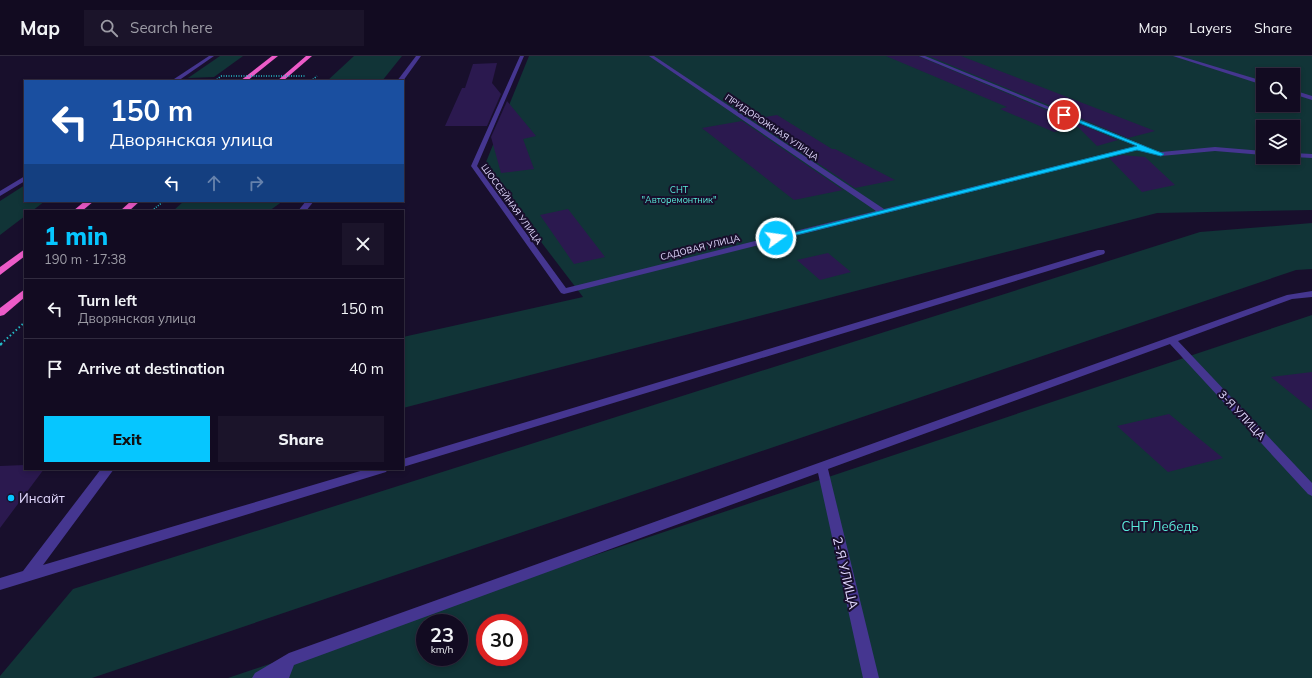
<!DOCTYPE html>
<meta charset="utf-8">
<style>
body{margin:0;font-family:Mulish,sans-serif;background:#1b142a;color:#f1f3f6;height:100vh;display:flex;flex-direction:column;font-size:15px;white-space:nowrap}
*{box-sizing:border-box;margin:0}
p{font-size:13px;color:#9c9ba5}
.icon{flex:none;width:22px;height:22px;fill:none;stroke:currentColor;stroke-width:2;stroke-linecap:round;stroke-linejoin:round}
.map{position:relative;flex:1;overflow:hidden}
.drawer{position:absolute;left:24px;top:154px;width:380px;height:260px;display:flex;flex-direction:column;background:#120b21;border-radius:0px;box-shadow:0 2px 6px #0003,0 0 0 1px #312b3f}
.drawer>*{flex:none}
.hud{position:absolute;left:24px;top:24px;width:380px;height:122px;border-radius:0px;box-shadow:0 2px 6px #0003,0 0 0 1px #312b3f;background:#1a4fa0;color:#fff;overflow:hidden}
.tools{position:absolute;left:1256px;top:12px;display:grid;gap:8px}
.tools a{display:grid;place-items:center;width:44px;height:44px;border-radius:0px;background:#120b21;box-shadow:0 2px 6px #0003,0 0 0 1px #312b3f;font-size:20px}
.speed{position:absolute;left:416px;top:558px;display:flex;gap:8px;font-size:20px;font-weight:700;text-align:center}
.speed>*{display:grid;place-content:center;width:52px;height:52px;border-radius:50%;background:#120b21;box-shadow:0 2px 6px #0003,0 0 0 1px #312b3f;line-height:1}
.speed small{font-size:10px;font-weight:400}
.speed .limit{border:6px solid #d22;background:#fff;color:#111}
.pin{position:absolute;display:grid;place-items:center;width:34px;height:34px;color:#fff;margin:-17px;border:2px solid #fff;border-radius:50%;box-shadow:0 1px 4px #0007}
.me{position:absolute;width:44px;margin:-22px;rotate:76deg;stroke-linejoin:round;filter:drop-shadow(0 0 3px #0008)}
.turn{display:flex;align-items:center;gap:14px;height:84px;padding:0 20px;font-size:18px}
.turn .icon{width:52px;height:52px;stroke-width:2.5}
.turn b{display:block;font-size:28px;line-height:34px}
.lanes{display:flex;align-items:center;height:38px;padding:0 20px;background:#0003;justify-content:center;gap:20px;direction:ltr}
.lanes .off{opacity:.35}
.round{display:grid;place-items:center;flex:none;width:42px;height:42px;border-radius:0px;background:#1b142a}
.summary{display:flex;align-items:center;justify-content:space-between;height:68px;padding:0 20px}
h1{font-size:24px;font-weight:800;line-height:30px;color:#06c6ff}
.action{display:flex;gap:8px;margin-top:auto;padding:8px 20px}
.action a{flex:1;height:46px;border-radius:0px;background:#06c6ff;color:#111;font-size:16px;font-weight:800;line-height:46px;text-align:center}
.action a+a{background:#1b142a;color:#f1f3f6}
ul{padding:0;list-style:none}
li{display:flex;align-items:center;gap:12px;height:60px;padding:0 20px;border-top:1px solid #312b3f}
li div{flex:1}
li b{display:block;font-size:15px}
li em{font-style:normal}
header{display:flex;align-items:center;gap:24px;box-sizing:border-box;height:56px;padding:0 20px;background:#120b21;border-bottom:1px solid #312b3f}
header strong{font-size:19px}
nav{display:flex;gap:22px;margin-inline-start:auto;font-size:14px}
.search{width:280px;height:36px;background:#1b142a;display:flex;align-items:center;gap:10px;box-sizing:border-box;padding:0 14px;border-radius:0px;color:#9c9ba5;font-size:15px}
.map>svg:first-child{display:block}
.green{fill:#113437;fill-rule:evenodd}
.building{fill:#2b194f}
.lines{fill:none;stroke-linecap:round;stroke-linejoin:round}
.path-far2{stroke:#25bdc8;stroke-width:1.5;stroke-dasharray:1 1.5;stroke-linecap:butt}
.path-far1{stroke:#25bdc8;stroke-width:2;stroke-dasharray:1.5 2.5;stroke-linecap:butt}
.path{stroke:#25bdc8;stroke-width:2.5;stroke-dasharray:2 3;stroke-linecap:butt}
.minor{fill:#453690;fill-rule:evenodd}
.trunk{fill:#ec5bc8;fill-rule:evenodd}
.path-bridge{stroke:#25bdc8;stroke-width:1.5;stroke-dasharray:1 1.5;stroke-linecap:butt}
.route{fill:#06c6ff;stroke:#0481a6}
.poi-dot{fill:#06c6ff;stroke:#180f2c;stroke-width:1.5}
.labels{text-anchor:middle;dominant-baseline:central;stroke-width:4;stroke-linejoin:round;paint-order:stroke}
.far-street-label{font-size:9px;fill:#e3daff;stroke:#180f2c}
.far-park-label{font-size:9px;fill:#5aebda;stroke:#180f2c}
.street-label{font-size:11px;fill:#e3daff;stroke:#180f2c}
.near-poi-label{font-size:13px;fill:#e3daff;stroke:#180f2c;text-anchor:start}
.near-park-label{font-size:13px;fill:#5aebda;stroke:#180f2c}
.near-street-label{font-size:13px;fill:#e3daff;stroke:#180f2c}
</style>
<header>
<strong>Map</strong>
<div class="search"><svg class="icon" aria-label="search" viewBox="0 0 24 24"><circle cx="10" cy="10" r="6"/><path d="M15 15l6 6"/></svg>Search here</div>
<nav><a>Map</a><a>Layers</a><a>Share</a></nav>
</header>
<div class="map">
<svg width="1312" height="622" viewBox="0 0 1312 622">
<rect width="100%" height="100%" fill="#180f2c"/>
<g class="green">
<path d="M 220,0 L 243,0 L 214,21 L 188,22 Z"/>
<path d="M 354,0 L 402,0 L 382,25 L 327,25 Z"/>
<path d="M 529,0 L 1312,0 L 1312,154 L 1157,157 L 403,352 L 403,281 L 583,241 L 484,111 ZM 1263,19 L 1293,19 L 1293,49 L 1263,49 ZM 1263,71 L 1293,71 L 1293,101 L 1263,101 Z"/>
<path d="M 25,129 L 25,145 L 45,145 L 32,155 L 25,155 L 25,160 L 0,179 L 0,145 Z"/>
<path d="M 184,145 L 283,145 L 269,155 L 173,155 Z"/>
<path d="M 1312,167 L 1312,213 L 1296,214 L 92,622 L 0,622 L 0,620 L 73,533 L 1200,176 Z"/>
<path d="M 1312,259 L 1312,622 L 228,622 ZM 425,567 L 459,567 L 459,601 L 425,601 ZM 485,567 L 519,567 L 519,601 L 485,601 Z"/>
</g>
<g class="building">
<path d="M 886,0 L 918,0 L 1118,84 L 1097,90 L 1078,71 L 1054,76 L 1000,53 L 1007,51 Z"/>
<path d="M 929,0 L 961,0 L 1155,75 L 1128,82 Z"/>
<path d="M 497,7 L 492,27 L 501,38 L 487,70 L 445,70 L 462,32 L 465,32 L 473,8 Z"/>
<path d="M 507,45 L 536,80 L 523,83 L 534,113 L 501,117 L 491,81 Z"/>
<path d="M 777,59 L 832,93 L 835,93 L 895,124 L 855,132 L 752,63 Z"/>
<path d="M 742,65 L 843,134 L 794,144 L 702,72 Z"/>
<path d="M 1122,99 L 1145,101 L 1175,129 L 1142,136 L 1109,102 Z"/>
<path d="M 568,153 L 605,201 L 574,208 L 540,159 Z"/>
<path d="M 828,197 L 851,216 L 820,224 L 797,204 Z"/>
<path d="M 1312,316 L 1312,354 L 1271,321 Z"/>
<path d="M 1169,358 L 1223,402 L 1168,416 L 1117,370 Z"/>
<path d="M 25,409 L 25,413 L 44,413 L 0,472 L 0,410 Z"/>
</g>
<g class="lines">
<g class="path-far2">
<path d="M 215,25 L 221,20"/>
<path d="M 311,25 L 317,20"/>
<path d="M 154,153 L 164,145"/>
</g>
<path class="path-far1" d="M 1,288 L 25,266"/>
<path class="path" d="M 0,289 L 2,287"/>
<g class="minor">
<path d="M 209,0 L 214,0 L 178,25 L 171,25 Z"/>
<path d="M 416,0 L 421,0 L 403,25 L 397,25 Z"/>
<path d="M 520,0 L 524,0 L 477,110 L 566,232 L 876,155 L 649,0 L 654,0 L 884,153 L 1136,90 L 919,0 L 925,0 L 1145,90 L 1145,92 L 1161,96 L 1215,91 L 1263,95 L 1263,99 L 1215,95 L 1161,100 L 1137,94 L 564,238 L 561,237 L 471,110 Z"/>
<path d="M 1173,0 L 1180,0 L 1263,25 L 1263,29 Z"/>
<path d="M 1293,34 L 1312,40 L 1312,44 L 1293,38 Z"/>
<path d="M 1293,97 L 1312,98 L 1312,102 L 1293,101 Z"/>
<path d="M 25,120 L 25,125 L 0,140 L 0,135 Z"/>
<path d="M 306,145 L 314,145 L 306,155 L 298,155 Z"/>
<path d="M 1098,194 L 1104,194 L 1105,196 L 1104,198 L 403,411 L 403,403 Z"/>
<path d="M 1312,235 L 1312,241 L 1292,243 L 1178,285 L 1312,427 L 1312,440 L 1308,438 L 1170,288 L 828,413 L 879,622 L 863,622 L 818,417 L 294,609 L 289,622 L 252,622 L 255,617 L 289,597 L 1287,239 Z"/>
<path d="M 101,413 L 114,413 L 43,509 L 367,413 L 388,413 L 386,416 L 0,534 L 0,522 L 23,515 Z"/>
</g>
<g class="trunk">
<path d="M 272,0 L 278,0 L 247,25 L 240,25 Z"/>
<path d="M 306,0 L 312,0 L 283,25 L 277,25 Z"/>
<path d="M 85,145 L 94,145 L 82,155 L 73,155 Z"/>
<path d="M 131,145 L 140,145 L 129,155 L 120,155 Z"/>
<path d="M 25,193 L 25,200 L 0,219 L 0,211 Z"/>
<path d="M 25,233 L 25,241 L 4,259 L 0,260 L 0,252 Z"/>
</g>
<path class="path-bridge" d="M 221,20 L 306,20"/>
</g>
<path class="route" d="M 1062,57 L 1164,98 L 1161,100 L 1137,94 L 776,184 L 773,182 L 1137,90 L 1062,60 Z"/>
<circle class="poi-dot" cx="11" cy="442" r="4"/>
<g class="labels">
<g class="far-street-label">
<text transform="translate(772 71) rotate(34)">ПРИДОРОЖНАЯ УЛИЦА</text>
<text transform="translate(512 148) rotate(54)">ШОССЕЙНАЯ УЛИЦА</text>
<text transform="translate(700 191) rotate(-14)">САДОВАЯ УЛИЦА</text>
</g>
<g class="far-park-label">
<text x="679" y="133">СНТ<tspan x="679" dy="10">"Авторемонтник"</tspan></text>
</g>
<g class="street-label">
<text transform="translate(1242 359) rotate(47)">3-Я УЛИЦА</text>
</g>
<g class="near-poi-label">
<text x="19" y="442">Инсайт</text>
</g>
<g class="near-park-label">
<text x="1160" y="470">СНТ Лебедь</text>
</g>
<g class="near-street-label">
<text transform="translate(846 517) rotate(77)">2-Я УЛИЦА</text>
</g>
</g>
</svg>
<div class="tools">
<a><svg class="icon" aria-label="search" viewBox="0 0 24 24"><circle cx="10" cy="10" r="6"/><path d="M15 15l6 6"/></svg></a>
<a><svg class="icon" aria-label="layers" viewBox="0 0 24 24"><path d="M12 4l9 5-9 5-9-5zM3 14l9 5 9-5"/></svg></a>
</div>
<div class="speed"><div>23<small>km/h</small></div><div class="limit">30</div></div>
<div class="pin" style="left:1064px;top:59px;background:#d93025"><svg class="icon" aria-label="arrive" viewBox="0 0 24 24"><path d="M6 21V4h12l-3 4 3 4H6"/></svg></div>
<svg class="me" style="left:776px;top:182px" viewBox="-20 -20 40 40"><circle r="17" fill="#06c6ff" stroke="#fff" stroke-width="3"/><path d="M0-11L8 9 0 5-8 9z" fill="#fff"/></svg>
<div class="hud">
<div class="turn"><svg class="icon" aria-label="left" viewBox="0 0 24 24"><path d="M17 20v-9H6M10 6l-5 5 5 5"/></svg><div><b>150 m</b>Дворянская улица</div></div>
<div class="lanes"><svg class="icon" aria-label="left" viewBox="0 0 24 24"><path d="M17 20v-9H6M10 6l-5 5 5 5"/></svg><svg class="icon off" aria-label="ahead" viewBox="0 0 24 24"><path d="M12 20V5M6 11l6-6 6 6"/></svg><svg class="icon off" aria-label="right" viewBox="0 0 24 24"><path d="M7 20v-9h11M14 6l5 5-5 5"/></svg></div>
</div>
<section class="drawer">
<div class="summary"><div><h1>1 min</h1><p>190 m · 17:38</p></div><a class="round"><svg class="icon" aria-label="close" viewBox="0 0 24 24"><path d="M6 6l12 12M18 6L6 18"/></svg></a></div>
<ul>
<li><svg class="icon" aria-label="left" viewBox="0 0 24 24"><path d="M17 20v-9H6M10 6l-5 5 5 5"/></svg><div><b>Turn left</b><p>Дворянская улица</p></div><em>150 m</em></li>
<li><svg class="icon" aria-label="arrive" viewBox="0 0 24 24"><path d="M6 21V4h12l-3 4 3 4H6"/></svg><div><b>Arrive at destination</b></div><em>40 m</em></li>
</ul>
<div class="action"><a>Exit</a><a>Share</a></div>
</section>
</div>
